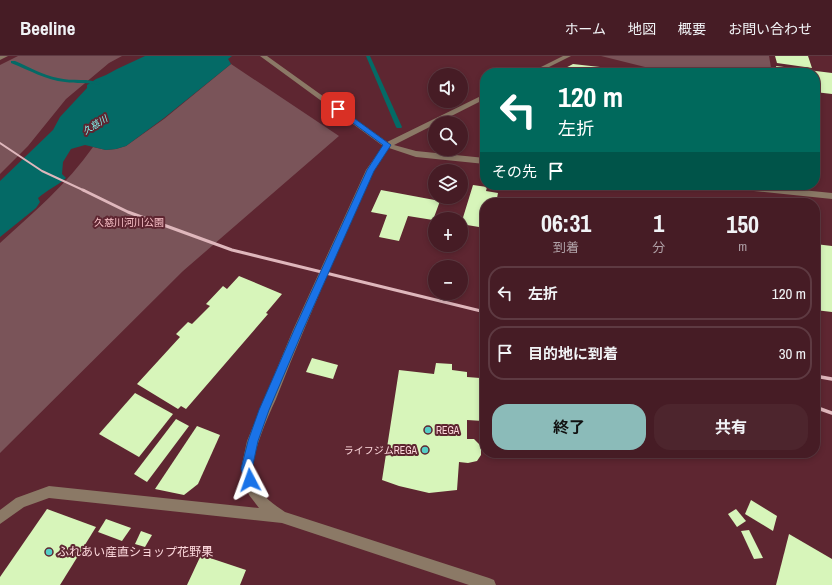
<!DOCTYPE html>
<html lang="ja">
<meta charset="utf-8">
<style>
body{margin:0;font-family:"Archivo Narrow","Noto Sans JP",sans-serif;background:#4d252d;color:#f1f3f6;height:100vh;display:flex;flex-direction:column;font-size:15px;white-space:nowrap}
*{box-sizing:border-box;margin:0}
p{font-size:13px;color:#b0a1a7}
.icon{flex:none;width:22px;height:22px;fill:none;stroke:currentColor;stroke-width:2;stroke-linecap:round;stroke-linejoin:round}
.map{position:relative;flex:1;overflow:hidden}
.side{position:absolute;left:480px;top:142px;width:340px;height:260px;display:flex;flex-direction:column;background:#461c25;border-radius:16px;box-shadow:0 2px 6px #0003,0 0 0 1px #5e3a42}
.side>*{flex:none}
.guide{position:absolute;left:480px;top:12px;width:340px;height:122px;border-radius:16px;box-shadow:0 2px 6px #0003,0 0 0 1px #5e3a42;background:#00695c;color:#fff;overflow:hidden}
.buttons{position:absolute;left:428px;top:12px;display:grid;gap:8px}
.buttons a{display:grid;place-items:center;width:40px;height:40px;border-radius:50%;background:#461c25;box-shadow:0 2px 6px #0003,0 0 0 1px #5e3a42;font-size:20px}
.pin{position:absolute;display:grid;place-items:center;width:34px;height:34px;color:#fff;margin:-17px;border-radius:8px;box-shadow:0 2px 6px #0006}
.me{position:absolute;width:44px;margin:-22px;rotate:356deg;stroke-linejoin:round;filter:drop-shadow(0 0 3px #0008)}
.turn{display:flex;align-items:center;gap:14px;height:84px;padding:0 12px;font-size:18px}
.turn .icon{width:52px;height:52px;stroke-width:2.5}
.turn b{display:block;font-size:28px;line-height:34px}
.then{display:flex;align-items:center;height:38px;padding:0 12px;background:#0003;gap:8px;font-size:15px}
.eta{display:flex;justify-content:space-evenly;align-items:center;height:68px;text-align:center}
.eta b{font-size:24px;font-weight:700;line-height:28px}
.primary-button{display:flex;gap:8px;margin-top:auto;padding:8px 12px}
.primary-button a{flex:1;height:46px;border-radius:16px;background:#8bbbb9;color:#111;font-size:16px;font-weight:700;line-height:46px;text-align:center}
.primary-button a+a{background:#4d252d;color:#f1f3f6}
ul{padding:0;list-style:none}
li{display:flex;align-items:center;gap:12px;height:54px;margin:0 8px 6px;padding:0 4px;border:2px solid #5e3a42;border-radius:16px}
li div{flex:1}
li b{display:block;font-size:15px}
li em{font-style:normal}
header{display:flex;align-items:center;gap:24px;box-sizing:border-box;height:56px;padding:0 20px;background:#461c25;border-bottom:1px solid #5e3a42}
header strong{font-size:19px}
nav{display:flex;gap:22px;margin-inline-start:auto;font-size:14px}
.map>svg:first-child{display:block}
.green{fill:#7a5459}
.water{fill:#046a66}
.lines{fill:none;stroke-linecap:round;stroke-linejoin:round}
.stream{fill:#046a66;fill-rule:evenodd}
.building{fill:#d7f5ba}
.minor{fill:#8b7966;fill-rule:evenodd}
.rail-far2{stroke:#dfb7bc;stroke-width:2}
.rail-far1{stroke:#dfb7bc;stroke-width:3}
.rail{stroke:#dfb7bc;stroke-width:3.5}
.route{fill:#1a73e8;stroke:#114b97}
.poi-dot{fill:#54cdc6;stroke:#5e2631;stroke-width:1.5}
.labels{text-anchor:middle;dominant-baseline:central;stroke-width:4;stroke-linejoin:round;paint-order:stroke}
.far-water-label{font-size:9px;font-style:italic;fill:#81fbf3;stroke:#5e2631}
.park-label{font-size:10px;fill:#fbc2c9;stroke:#5e2631}
.poi-label{font-size:10px;fill:#fdd9dd;stroke:#5e2631;text-anchor:start}
.near-poi-label{font-size:12px;fill:#fdd9dd;stroke:#5e2631;text-anchor:start}
</style>
<header>
<strong>Beeline</strong>
<nav><a>ホーム</a><a>地図</a><a>概要</a><a>お問い合わせ</a></nav>
</header>
<div class="map">
<svg width="832" height="529" viewBox="0 0 832 529">
<rect width="100%" height="100%" fill="#5e2631"/>
<g class="green">
<path d="M 18,0 L 122,0 L 109,7 L 66,43 L 28,90 L 0,118 L 0,9 Z"/>
<path d="M 601,0 L 769,0 L 772,17 L 669,17 Z"/>
<path d="M 231,8 L 339,80 L 183,215 L 0,397 L 0,187 C 33,157 67,128 93,91 L 106,94 L 116,93 L 126,90 L 164,63 Z"/>
</g>
<path class="water" d="M 145,0 L 232,0 L 228,3 L 231,8 L 164,62 L 126,90 L 116,93 L 106,94 L 85,89 L 71,93 L 63,106 L 62,118 L 66,122 C 57,130 47,134 38,142 L 40,146 L 36,152 L 0,181 L 0,125 L 53,74 L 60,61 L 87,32 L 87,29 L 96,23 L 106,19 L 117,13 Z"/>
<g class="lines">
<g class="stream">
<path d="M 366,0 L 370,0 L 402,71 L 401,72 L 397,72 L 396,71 Z"/>
<path d="M 11,5 L 15,5 C 29,11 43,19 58,22 C 72,26 89,21 101,28 L 99,29 C 88,26 76,28 65,26 C 46,24 29,14 11,7 Z"/>
</g>
</g>
<g class="building">
<path d="M 775,0 L 808,0 L 812,12 L 777,7 Z"/>
<path d="M 573,8 L 645,16 L 645,17 L 556,17 Z"/>
<path d="M 776,10 L 832,17 L 832,38 L 815,36 L 815,17 L 778,17 Z"/>
<path d="M 473,129 L 487,131 L 486,135 L 498,137 L 496,147 L 485,147 L 485,172 L 461,168 Z"/>
<path d="M 381,134 L 440,145 L 433,164 L 408,160 L 399,185 L 379,181 L 387,159 L 371,156 Z"/>
<path d="M 815,188 L 832,190 L 832,256 L 815,254 Z"/>
<path d="M 239,220 L 282,238 L 266,257 L 268,258 L 186,353 L 181,350 L 178,353 L 137,328 L 180,281 L 176,278 L 188,266 L 192,268 L 210,250 L 206,248 L 223,230 L 227,233 Z"/>
<path d="M 312,302 L 338,309 L 333,323 L 306,316 Z"/>
<path d="M 436,307 L 452,308 L 452,314 L 467,316 L 467,321 L 480,322 L 479,346 L 485,347 L 483,365 L 467,364 L 467,383 L 474,383 L 481,390 L 481,399 L 477,405 L 468,407 L 459,406 L 457,434 L 429,437 L 399,430 L 382,424 L 399,314 L 434,318 Z"/>
<path d="M 135,337 L 173,358 L 139,401 L 99,378 Z"/>
<path d="M 176,363 L 189,370 L 147,426 L 134,418 Z"/>
<path d="M 197,370 L 220,379 L 198,428 L 184,439 L 155,433 Z"/>
<path d="M 751,444 L 777,460 L 773,475 L 745,458 Z"/>
<path d="M 47,453 L 96,471 L 60,529 L 0,529 L 0,521 Z"/>
<path d="M 736,453 L 746,465 L 737,471 L 728,458 Z"/>
<path d="M 106,463 L 131,472 L 122,485 L 98,476 Z"/>
<path d="M 749,474 L 763,502 L 754,503 L 741,475 Z"/>
<path d="M 141,475 L 152,479 L 145,491 L 135,488 Z"/>
<path d="M 789,478 L 832,503 L 832,529 L 776,529 Z"/>
<path d="M 201,499 L 246,514 L 240,529 L 187,529 Z"/>
</g>
<g class="lines">
<g class="minor">
<path d="M 0,0 L 8,0 L 0,4 Z"/>
<path d="M 260,0 L 267,0 L 387,86 L 485,38 L 485,43 L 394,89 L 416,95 L 485,102 L 485,108 L 416,101 L 389,92 L 374,114 C 340,190 306,266 276,343 C 269,358 251,399 253,415 C 257,437 268,444 285,456 L 489,522 L 494,524 L 496,529 L 469,529 L 282,467 L 49,442 L 24,451 L 0,468 L 0,454 L 16,442 L 49,430 L 259,452 L 249,439 L 241,413 L 247,385 L 293,274 L 366,114 L 383,90 Z"/>
<path d="M 563,0 L 571,0 L 537,17 L 529,17 Z"/>
<path d="M 720,129 L 752,129 L 832,137 L 832,143 L 724,132 Z"/>
</g>
<path class="rail-far2" d="M 0,87 L 42,115 L 85,135"/>
<path class="rail-far1" d="M 83,134 L 128,156 L 232,194 L 485,256"/>
<g class="rail">
<path d="M 815,320 L 832,323"/>
<path d="M 815,351 L 832,357"/>
</g>
</g>
<path class="route" d="M 335,52 L 340,52 L 391,89 L 374,115 L 303,274 L 269,354 L 258,385 L 252,413 L 255,424 L 254,428 L 250,430 L 246,428 L 241,413 L 248,385 L 259,354 L 294,274 L 367,114 L 383,89 L 335,54 Z"/>
<g class="poi-dot">
<circle cx="428" cy="374" r="4"/>
<circle cx="425" cy="394" r="4"/>
<circle cx="49" cy="496" r="4"/>
</g>
<g class="labels">
<g class="far-water-label">
<text transform="translate(95 69) rotate(-32)">久慈川</text>
</g>
<g class="park-label">
<text x="129" y="166">久慈川河川公園</text>
</g>
<g class="poi-label">
<text x="436" y="374">REGA</text>
<text x="417" y="394" text-anchor="end">ライフジムREGA</text>
</g>
<g class="near-poi-label">
<text x="57" y="496">ふれあい産直ショップ花野果</text>
</g>
</g>
</svg>
<div class="buttons">
<a><svg class="icon" aria-label="sound" viewBox="0 0 24 24"><path d="M4 9h4l5-4v14l-5-4H4zM17 9q2 3 0 6"/></svg></a>
<a><svg class="icon" aria-label="search" viewBox="0 0 24 24"><circle cx="10" cy="10" r="6"/><path d="M15 15l6 6"/></svg></a>
<a><svg class="icon" aria-label="layers" viewBox="0 0 24 24"><path d="M12 4l9 5-9 5-9-5zM3 14l9 5 9-5"/></svg></a>
<a>+</a>
<a>−</a>
</div>
<div class="pin" style="left:338px;top:53px;background:#d93025"><svg class="icon" aria-label="arrive" viewBox="0 0 24 24"><path d="M6 21V4h12l-3 4 3 4H6"/></svg></div>
<svg class="me" style="left:250px;top:424px" viewBox="-20 -20 40 40"><path d="M0-17L14 15 0 8-14 15z" fill="#1a73e8" stroke="#fff" stroke-width="4"/></svg>
<div class="guide">
<div class="turn"><svg class="icon" aria-label="left" viewBox="0 0 24 24"><path d="M17 20v-9H6M10 6l-5 5 5 5"/></svg><div><b>120 m</b>左折</div></div>
<div class="then">その先<svg class="icon" aria-label="arrive" viewBox="0 0 24 24"><path d="M6 21V4h12l-3 4 3 4H6"/></svg></div>
</div>
<section class="side">
<div class="eta">
<div><b>06:31</b><p>到着</p></div>
<div><b>1</b><p>分</p></div>
<div><b>150</b><p>m</p></div>
</div>
<ul>
<li><svg class="icon" aria-label="left" viewBox="0 0 24 24"><path d="M17 20v-9H6M10 6l-5 5 5 5"/></svg><div><b>左折</b></div><em>120 m</em></li>
<li><svg class="icon" aria-label="arrive" viewBox="0 0 24 24"><path d="M6 21V4h12l-3 4 3 4H6"/></svg><div><b>目的地に到着</b></div><em>30 m</em></li>
</ul>
<div class="primary-button"><a>終了</a><a>共有</a></div>
</section>
</div>
